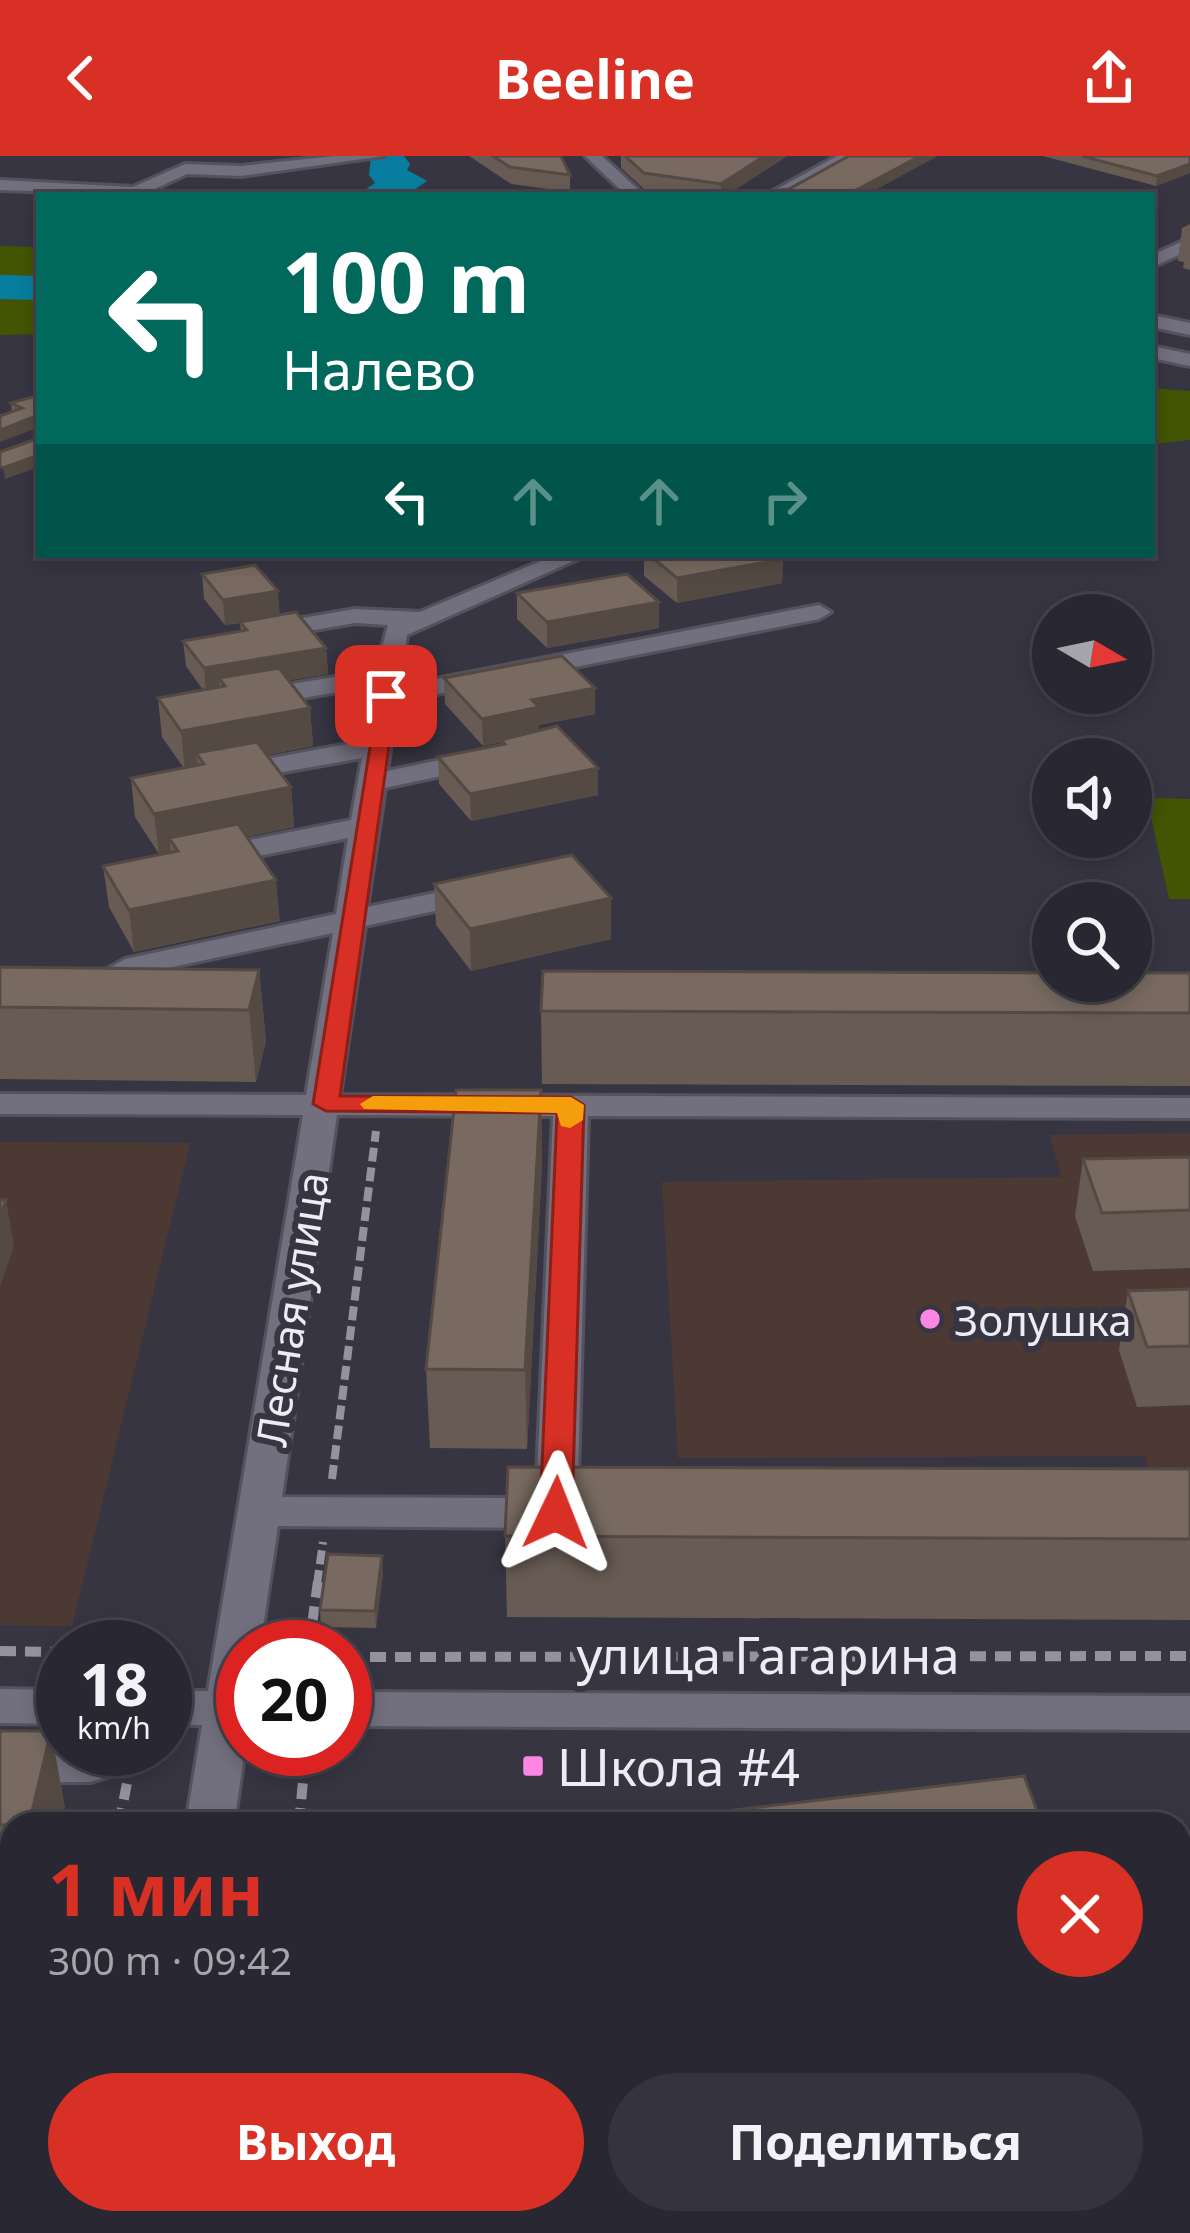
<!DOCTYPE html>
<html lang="ru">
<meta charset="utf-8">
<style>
body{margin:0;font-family:"Noto Sans",sans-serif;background:#35343e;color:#f1f3f6;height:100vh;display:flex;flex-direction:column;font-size:45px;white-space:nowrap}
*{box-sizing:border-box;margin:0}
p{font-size:39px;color:#a5a6ac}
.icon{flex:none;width:66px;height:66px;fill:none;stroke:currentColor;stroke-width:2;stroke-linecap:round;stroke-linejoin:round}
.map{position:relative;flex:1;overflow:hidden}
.sheet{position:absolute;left:0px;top:1656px;width:1191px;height:423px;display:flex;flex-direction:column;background:#292832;border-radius:36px 36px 0 0;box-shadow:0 6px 18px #0003,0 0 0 3px #45444d}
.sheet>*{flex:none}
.top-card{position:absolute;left:36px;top:36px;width:1119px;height:366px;border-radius:0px;box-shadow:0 6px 18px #0003,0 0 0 3px #45444d;background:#00695c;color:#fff;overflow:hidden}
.needle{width:78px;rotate:99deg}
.fabs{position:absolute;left:1032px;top:438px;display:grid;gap:24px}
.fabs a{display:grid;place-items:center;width:120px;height:120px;border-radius:50%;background:#292832;box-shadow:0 6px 18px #0003,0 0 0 3px #45444d;font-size:60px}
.speed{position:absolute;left:36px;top:1464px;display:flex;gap:24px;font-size:60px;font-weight:700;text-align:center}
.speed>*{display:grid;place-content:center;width:156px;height:156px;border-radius:50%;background:#292832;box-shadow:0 6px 18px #0003,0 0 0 3px #45444d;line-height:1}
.speed small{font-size:30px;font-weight:400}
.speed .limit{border:18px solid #d22;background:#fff;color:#111}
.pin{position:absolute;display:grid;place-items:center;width:102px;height:102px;color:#fff;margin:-51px;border-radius:24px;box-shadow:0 6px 18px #0006}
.me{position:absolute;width:132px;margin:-66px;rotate:2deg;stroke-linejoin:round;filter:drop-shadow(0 0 9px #0008)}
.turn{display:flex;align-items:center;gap:42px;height:252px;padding:0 48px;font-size:54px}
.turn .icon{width:156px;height:156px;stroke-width:2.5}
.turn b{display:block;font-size:84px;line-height:102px}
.lanes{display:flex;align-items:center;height:114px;padding:0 48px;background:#0003;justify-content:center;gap:60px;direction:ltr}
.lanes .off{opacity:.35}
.round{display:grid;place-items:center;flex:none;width:126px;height:126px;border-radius:63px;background:#35343e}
.head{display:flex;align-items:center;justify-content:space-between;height:204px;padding:0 48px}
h1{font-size:72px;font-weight:700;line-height:90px;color:#d93025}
.cta{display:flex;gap:24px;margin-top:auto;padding:24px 48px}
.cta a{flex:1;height:138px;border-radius:72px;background:#d93025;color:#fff;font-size:48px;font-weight:700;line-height:138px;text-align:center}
.cta a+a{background:#35343e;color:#f1f3f6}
header{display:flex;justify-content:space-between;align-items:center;height:156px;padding:0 48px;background:#d93025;color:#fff;font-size:54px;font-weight:700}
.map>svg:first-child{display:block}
.education{fill:#4d3934}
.green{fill:#435402}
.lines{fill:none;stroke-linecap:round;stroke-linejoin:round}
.river{fill:#077e9f;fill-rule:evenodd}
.minor-casing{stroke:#54525d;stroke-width:6}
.path-far1{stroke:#93929d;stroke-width:8;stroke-dasharray:14 6;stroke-linecap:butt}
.path{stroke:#93929d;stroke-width:10;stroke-dasharray:16 9;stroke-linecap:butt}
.minor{fill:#726f7e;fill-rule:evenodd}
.wall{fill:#675b53}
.shaded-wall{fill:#544a43}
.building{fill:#786a60;stroke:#544a43;stroke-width:3}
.route{fill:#d93025;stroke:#8d1f18;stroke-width:3}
.slow{fill:#f59e0b}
.poi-dot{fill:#fd86e2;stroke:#373542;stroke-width:4.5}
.labels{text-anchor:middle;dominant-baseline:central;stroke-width:12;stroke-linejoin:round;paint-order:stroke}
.street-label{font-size:42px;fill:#edecf5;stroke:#373542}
.poi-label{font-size:42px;fill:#edecf5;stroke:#373542;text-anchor:start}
.near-street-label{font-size:51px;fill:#edecf5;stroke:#373542}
.near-poi-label{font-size:51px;fill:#edecf5;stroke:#373542;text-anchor:start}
</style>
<header><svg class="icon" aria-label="back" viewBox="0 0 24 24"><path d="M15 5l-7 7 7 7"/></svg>Beeline<svg class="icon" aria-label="share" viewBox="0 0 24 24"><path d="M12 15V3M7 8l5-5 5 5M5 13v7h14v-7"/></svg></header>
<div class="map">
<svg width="1190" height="2077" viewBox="0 0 1190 2077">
<rect width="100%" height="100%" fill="#373542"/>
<g class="education">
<path d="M 1190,977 L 1190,1344 L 1154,1344 L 1145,1300 L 678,1302 L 662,1026 L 1061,1021 L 1050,979 Z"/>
<path d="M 0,986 L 190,987 L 72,1470 L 0,1469 Z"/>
</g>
<g class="green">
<path d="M 0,90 L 39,91 L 39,178 L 0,179 Z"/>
<path d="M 1152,232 L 1190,235 L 1190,284 L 1152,288 Z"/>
<path d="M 1147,642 L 1190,643 L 1190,743 L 1169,743 Z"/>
</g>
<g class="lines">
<g class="river">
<path d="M 371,0 L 404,0 L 410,8 L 407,14 L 427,25 L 407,39 L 358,39 L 375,27 L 369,19 Z"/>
<path d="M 0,119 L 39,120 L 39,144 L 0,143 Z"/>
</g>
<defs>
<g id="minor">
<path d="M 334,0 L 384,0 L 241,20 L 187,18 L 142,39 L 0,34 L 0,24 L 133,31 L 185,8 L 241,10 Z"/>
<path d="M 585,0 L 602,0 L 644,39 L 626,39 Z"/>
<path d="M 837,0 L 857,0 L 786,39 L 766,39 Z"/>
<path d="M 1190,82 L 1190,94 L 1152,111 L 1152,99 Z"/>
<path d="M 1152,159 L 1190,167 L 1190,179 L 1152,171 Z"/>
<path d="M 1152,190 L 1190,198 L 1190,210 L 1152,202 Z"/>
<path d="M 555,399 L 587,399 L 407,479 L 400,530 L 819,449 L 831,456 L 819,463 L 397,546 L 387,615 L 487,594 L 501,602 L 497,608 L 385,632 L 367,751 L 483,727 L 498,736 L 494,742 L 365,770 L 340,939 L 1190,942 L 1190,962 L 588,960 L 577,1357 L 571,1367 L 556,1372 L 278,1370 L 260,1491 L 243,1491 L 245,1593 L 234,1668 L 186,1668 L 202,1569 L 165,1569 L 165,1535 L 208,1535 L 303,959 L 0,958 L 0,938 L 306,939 L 333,777 L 125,821 L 109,812 L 125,803 L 336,758 L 348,682 L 205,711 L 190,702 L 205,693 L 351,664 L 362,602 L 228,626 L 214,618 L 228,610 L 364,585 L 373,530 L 250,551 L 237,543 L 250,535 L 376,514 L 388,469 L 355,467 L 262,483 L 250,476 L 262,469 L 355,453 L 420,456 ZM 337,959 L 553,960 L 536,1342 L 282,1341 Z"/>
<path d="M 0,1533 L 63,1534 L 63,1568 L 0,1567 Z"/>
<path d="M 345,1536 L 1190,1540 L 1190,1574 L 345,1570 Z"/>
<path d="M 0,1590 L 100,1593 L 114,1608 L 107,1621 L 90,1626 L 0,1626 Z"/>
<path d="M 121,2067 L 177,2067 L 176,2077 L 120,2077 Z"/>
<path d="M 985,2067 L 1103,2067 L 1099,2077 L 981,2077 Z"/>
</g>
</defs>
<use href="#minor" class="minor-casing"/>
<g class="path-far1">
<path d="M 332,1323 L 376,975"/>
<path d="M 317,1428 L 323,1386"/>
</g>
<g class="path">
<path d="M 309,1491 L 318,1425"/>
<path d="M 0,1495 L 63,1496"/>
<path d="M 345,1501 L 1190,1500"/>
<path d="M 119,1668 L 127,1627"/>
<path d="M 299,1668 L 305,1604"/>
<path d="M 1179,1834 L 1190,1827"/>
<path d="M 32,2077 L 34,2067"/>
<path d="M 260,2077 L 261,2067"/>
</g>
<use href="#minor" class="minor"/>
</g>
<g class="wall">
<path d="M 469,0 L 561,0 L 570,19 L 570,36 L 511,28 Z"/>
<path d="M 621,0 L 787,0 L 727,39 L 690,39 L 644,33 L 621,12 Z"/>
<path d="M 1043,0 L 1190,0 L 1190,17 L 1156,30 Z"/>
<path d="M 1190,68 L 1190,114 L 1183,112 L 1184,106 L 1178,105 L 1182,72 Z"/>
<path d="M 39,239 L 39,273 L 12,256 L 11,247 Z"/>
<path d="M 644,399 L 778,399 L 783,403 L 782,427 L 677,447 L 644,420 Z"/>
<path d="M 202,418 L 280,459 L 326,492 L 328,518 L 288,524 L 310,552 L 313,590 L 267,599 L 291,631 L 294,671 L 246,681 L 280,765 L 134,796 L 109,751 L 103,710 L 159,698 L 135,661 L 131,622 L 183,611 L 162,581 L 158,542 L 203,534 L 186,510 L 183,485 L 241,475 L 240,467 L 225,469 L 204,443 Z"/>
<path d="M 517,437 L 659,446 L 659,472 L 547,492 L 517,463 Z"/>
<path d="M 444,522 L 595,558 L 539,569 L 539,574 L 598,612 L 598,639 L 471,665 L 439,628 L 438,601 L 501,588 L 501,586 L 483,590 L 445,548 Z"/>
<path d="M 434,728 L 611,742 L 611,783 L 471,815 L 436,769 Z"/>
<path d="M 0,811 L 259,814 L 266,885 L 256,926 L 0,923 Z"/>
<path d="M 1190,817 L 1190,930 L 542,928 L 541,855 Z"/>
<path d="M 541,934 L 542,1008 L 527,1293 L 430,1292 L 426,1213 Z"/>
<path d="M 1190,1001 L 1190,1112 L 1093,1115 L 1075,1060 L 1083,1003 Z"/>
<path d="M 1190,1133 L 1190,1249 L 1137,1251 L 1119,1194 L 1128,1135 Z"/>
<path d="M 1190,1313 L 1190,1464 L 507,1461 L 505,1380 Z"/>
<path d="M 383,1417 L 376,1472 L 321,1471 L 320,1454 Z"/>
<path d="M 0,1575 L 51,1575 L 66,1658 L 12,1668 L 12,1752 L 0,1752 Z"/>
</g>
<g class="shaded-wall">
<path d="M 764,0 L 787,0 L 727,39 L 721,39 L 721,28 Z"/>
<path d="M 920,0 L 938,0 L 866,39 L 847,39 Z"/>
<path d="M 1190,8 L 1190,17 L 1156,30 L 1157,20 Z"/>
<path d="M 36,260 L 37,272 L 0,286 L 0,274 Z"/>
<path d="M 39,299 L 39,311 L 5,323 L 3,312 Z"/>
<path d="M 783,403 L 782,427 L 677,447 L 677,422 Z"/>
<path d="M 278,435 L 280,460 L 225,469 L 223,444 Z"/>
<path d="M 659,446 L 659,472 L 547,492 L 547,466 Z"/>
<path d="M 326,492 L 328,518 L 226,535 L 225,530 L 219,522 L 220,536 L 206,538 L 204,512 Z"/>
<path d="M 595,532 L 595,558 L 539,569 L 539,578 L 483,590 L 482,563 L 532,544 Z"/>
<path d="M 310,552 L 313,590 L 204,611 L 196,597 L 198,612 L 185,614 L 181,575 Z"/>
<path d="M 598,612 L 598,639 L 471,665 L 470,638 Z"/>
<path d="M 291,631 L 294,671 L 178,695 L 169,682 L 171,696 L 159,698 L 154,658 Z"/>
<path d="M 276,724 L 280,765 L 134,796 L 129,754 Z"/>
<path d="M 611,742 L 611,783 L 471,815 L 470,773 Z"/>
<path d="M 259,814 L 266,885 L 256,926 L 249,854 Z"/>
<path d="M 541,934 L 542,1008 L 527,1293 L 525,1214 Z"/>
<path d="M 6,1044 L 14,1090 L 0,1131 L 0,1061 Z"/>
<path d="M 382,1400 L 383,1417 L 376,1472 L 375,1455 Z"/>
<path d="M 51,1575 L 66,1658 L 64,1668 L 29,1668 Z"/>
<path d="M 12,1983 L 12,2023 L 2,2077 L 0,2077 L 0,2046 Z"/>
</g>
<g class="building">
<path d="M 493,0 L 561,0 L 570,19 L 510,11 Z"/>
<path d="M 625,0 L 764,0 L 721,28 L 644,17 Z"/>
<path d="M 849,0 L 920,0 L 847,39 L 766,39 L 752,37 L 789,33 Z"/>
<path d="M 1082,0 L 1190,0 L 1190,8 L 1157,20 Z"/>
<path d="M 39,239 L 39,262 L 36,260 L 0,274 L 0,260 L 22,252 L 11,247 Z"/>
<path d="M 39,282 L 39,299 L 3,312 L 0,311 L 0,296 Z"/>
<path d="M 649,399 L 778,399 L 783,403 L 677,422 Z"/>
<path d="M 255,409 L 278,435 L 223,444 L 202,418 Z"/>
<path d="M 627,418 L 659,446 L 547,466 L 517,437 Z"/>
<path d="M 296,456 L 326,492 L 204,512 L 183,485 L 247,474 L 240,466 Z"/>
<path d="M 562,500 L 595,532 L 532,544 L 539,551 L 482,563 L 444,522 Z"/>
<path d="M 279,512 L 310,552 L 181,575 L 158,542 L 225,530 L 219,522 Z"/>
<path d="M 557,570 L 598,612 L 470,638 L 438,601 L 505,588 L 501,584 Z"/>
<path d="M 257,586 L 291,631 L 154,658 L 131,622 L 204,608 L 196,597 Z"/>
<path d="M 238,668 L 276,724 L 129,754 L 103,710 L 178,695 L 169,682 Z"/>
<path d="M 572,699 L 611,742 L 470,773 L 434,728 Z"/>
<path d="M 0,811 L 259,814 L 249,854 L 0,851 Z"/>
<path d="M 543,815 L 1053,817 L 1053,825 L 1131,825 L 1131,817 L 1190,817 L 1190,857 L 541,855 Z"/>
<path d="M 456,934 L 541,934 L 525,1214 L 426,1213 Z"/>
<path d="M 1190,1001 L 1190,1054 L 1102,1057 L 1083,1003 Z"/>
<path d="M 0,1044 L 6,1044 L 0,1061 Z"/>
<path d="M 1190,1133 L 1190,1190 L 1147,1191 L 1128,1135 Z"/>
<path d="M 508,1311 L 1190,1313 L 1190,1383 L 505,1380 Z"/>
<path d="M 328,1398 L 382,1400 L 375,1455 L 320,1454 Z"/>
<path d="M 0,1575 L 51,1575 L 29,1668 L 0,1669 Z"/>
<path d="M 1024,1620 L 1042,1668 L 616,1668 Z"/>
<path d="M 0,1937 L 12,1937 L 12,1983 L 0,2046 Z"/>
<path d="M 323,2067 L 1065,2067 L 1067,2077 L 322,2077 Z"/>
</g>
<path class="route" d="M 379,535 L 396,540 L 340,940 L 571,941 L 584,949 L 572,1357 L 556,1368 L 540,1357 L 557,957 L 326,955 L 313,948 Z"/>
<path class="slow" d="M 373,940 L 571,941 L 584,949 L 583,964 L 570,972 L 561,970 L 557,957 L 364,953 L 360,948 Z"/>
<g class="poi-dot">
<circle cx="930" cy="1163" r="12"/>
<rect x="521" y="1598" width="24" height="24" rx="6"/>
</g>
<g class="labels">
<g class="street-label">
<text transform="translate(291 1153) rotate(-81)">Лесная улица</text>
</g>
<g class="poi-label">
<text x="954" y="1163">Золушка</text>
</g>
<g class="near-street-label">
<text x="768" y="1498">улица Гагарина</text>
</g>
<g class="near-poi-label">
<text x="557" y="1610">Школа #4</text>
</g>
</g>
</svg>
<div class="fabs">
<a><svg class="needle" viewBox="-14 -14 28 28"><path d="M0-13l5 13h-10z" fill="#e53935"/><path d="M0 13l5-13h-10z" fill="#a5a6ac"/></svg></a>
<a><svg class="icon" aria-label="sound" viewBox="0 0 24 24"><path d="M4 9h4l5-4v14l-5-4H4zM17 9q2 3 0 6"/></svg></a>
<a><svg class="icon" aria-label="search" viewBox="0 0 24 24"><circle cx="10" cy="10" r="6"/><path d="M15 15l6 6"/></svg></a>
</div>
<div class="speed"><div>18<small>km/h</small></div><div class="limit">20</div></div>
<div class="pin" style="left:386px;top:540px;background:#d93025"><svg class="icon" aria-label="arrive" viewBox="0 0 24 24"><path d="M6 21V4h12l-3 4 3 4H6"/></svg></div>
<svg class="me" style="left:556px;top:1357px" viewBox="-20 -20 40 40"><path d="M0-17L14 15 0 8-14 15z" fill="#d93025" stroke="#fff" stroke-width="4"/></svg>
<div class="top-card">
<div class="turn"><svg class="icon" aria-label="left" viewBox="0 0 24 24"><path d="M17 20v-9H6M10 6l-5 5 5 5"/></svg><div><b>100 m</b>Налево</div></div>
<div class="lanes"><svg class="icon" aria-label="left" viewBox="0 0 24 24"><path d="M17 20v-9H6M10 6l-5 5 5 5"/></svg><svg class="icon off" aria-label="ahead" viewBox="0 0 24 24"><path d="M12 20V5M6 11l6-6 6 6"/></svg><svg class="icon off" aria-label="ahead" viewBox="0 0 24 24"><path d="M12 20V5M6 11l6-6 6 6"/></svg><svg class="icon off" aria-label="right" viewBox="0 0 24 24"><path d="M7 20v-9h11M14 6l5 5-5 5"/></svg></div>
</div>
<section class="sheet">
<div class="head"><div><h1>1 мин</h1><p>300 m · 09:42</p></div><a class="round" style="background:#d93025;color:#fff"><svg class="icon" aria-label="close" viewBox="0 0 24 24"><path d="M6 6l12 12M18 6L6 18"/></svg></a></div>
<div class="cta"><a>Выход</a><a>Поделиться</a></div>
</section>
</div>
